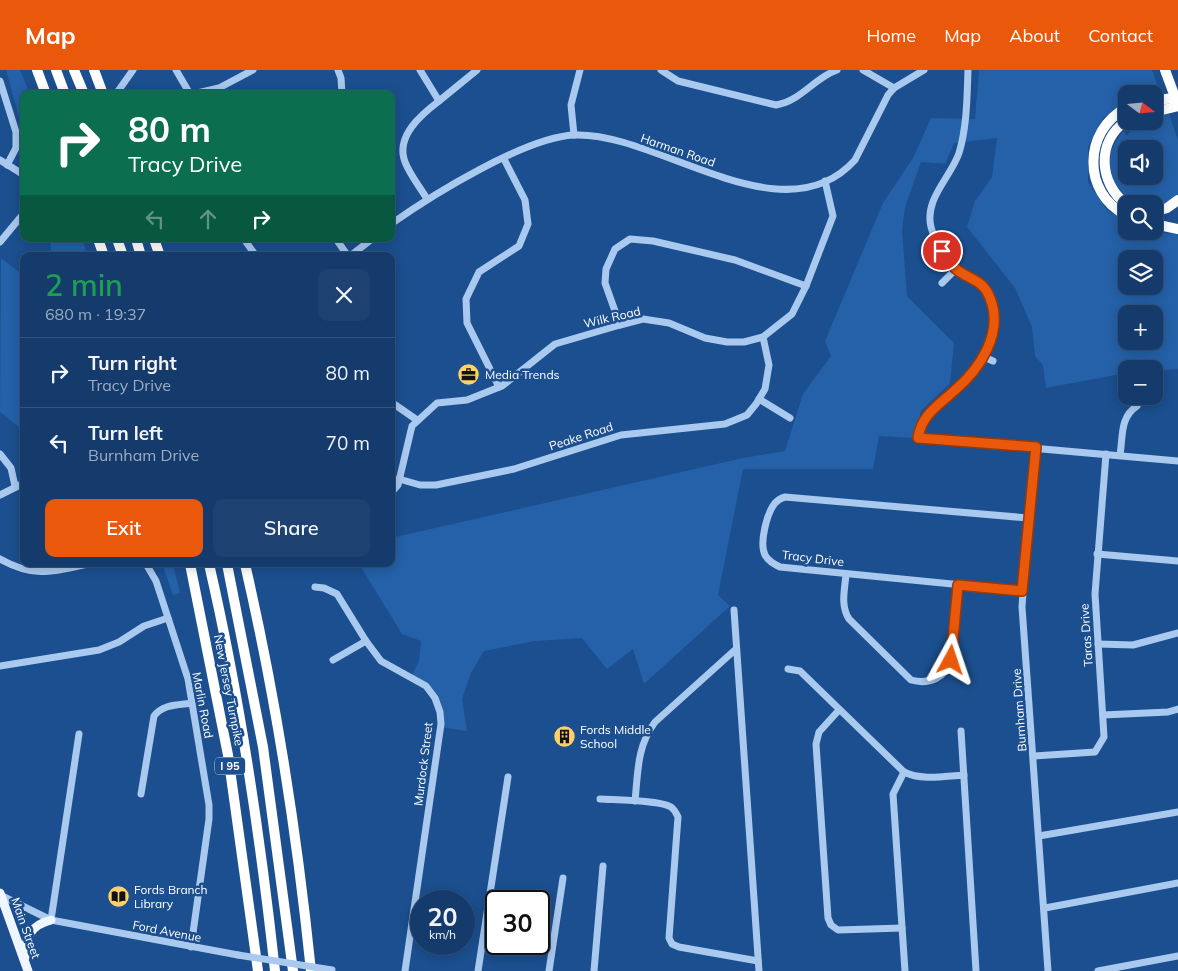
<!DOCTYPE html>
<meta charset="utf-8">
<style>
body{margin:0;font-family:Mulish,sans-serif;background:#1d4271;color:#f1f3f6;height:100vh;display:flex;flex-direction:column;font-size:19px;white-space:nowrap}
*{box-sizing:border-box;margin:0}
p{font-size:16px;color:#9dadc1}
.icon{flex:none;width:28px;height:28px;fill:none;stroke:currentColor;stroke-width:2;stroke-linecap:round;stroke-linejoin:round}
.map{position:relative;flex:1;overflow:hidden}
.panel{position:absolute;left:20px;top:182px;width:375px;height:315px;display:flex;flex-direction:column;background:#143b6b;border-radius:10px;box-shadow:0 2px 12px #0003,0 0 0 1px #33557e}
.panel>*{flex:none}
.hud{position:absolute;left:20px;top:20px;width:375px;height:152px;border-radius:10px;box-shadow:0 2px 12px #0003,0 0 0 1px #33557e;background:#0b6e4f;color:#fff;overflow:hidden}
.needle{width:32px;rotate:106deg}
.fabs{position:absolute;left:1118px;top:15px;display:grid;gap:10px}
.fabs a{display:grid;place-items:center;width:45px;height:45px;border-radius:10px;background:#143b6b;box-shadow:0 2px 12px #0003,0 0 0 1px #33557e;font-size:25px}
.speed{position:absolute;left:410px;top:820px;display:flex;gap:10px;font-size:25px;font-weight:700;text-align:center}
.speed>*{display:grid;place-content:center;width:65px;height:65px;border-radius:50%;background:#143b6b;box-shadow:0 2px 12px #0003,0 0 0 1px #33557e;line-height:1}
.speed small{font-size:12px;font-weight:400}
.speed .limit{border:2px solid #111;border-radius:8px;background:#fff;color:#111}
.pin{position:absolute;display:grid;place-items:center;width:42px;height:42px;color:#fff;margin:-21px;border:2px solid #fff;border-radius:50%;box-shadow:0 1px 5px #0007}
.me{position:absolute;width:55px;margin:-28px;rotate:5deg;stroke-linejoin:round;filter:drop-shadow(0 0 4px #0008)}
.turn{display:flex;align-items:center;gap:18px;height:105px;padding:0 25px;font-size:22px}
.turn .icon{width:65px;height:65px;stroke-width:2.5}
.turn b{display:block;font-size:35px;line-height:42px}
.lanes{display:flex;align-items:center;height:48px;padding:0 25px;background:#0003;justify-content:center;gap:25px;direction:ltr}
.lanes .off{opacity:.35}
.round{display:grid;place-items:center;flex:none;width:52px;height:52px;border-radius:10px;background:#1d4271}
.headline{display:flex;align-items:center;justify-content:space-between;height:85px;padding:0 25px}
h1{font-size:30px;font-weight:600;line-height:38px;color:#1e9e55}
.cta{display:flex;gap:10px;margin-top:auto;padding:10px 25px}
.cta a{flex:1;height:58px;border-radius:10px;background:#ea580c;color:#fff;font-size:20px;font-weight:600;line-height:58px;text-align:center}
.cta a+a{background:#1d4271;color:#f1f3f6}
ul{padding:0;list-style:none}
li{display:flex;align-items:center;gap:15px;height:70px;padding:0 25px;border-top:1px solid #33557e}
li div{flex:1}
li b{display:block;font-size:19px}
li em{font-style:normal}
header{display:flex;align-items:center;gap:30px;box-sizing:border-box;height:70px;padding:0 25px;background:#ea580c;color:#fff}
header strong{font-size:24px}
nav{display:flex;gap:28px;margin-inline-start:auto;font-size:18px}
.map>svg:first-child{display:block}
.green{fill:#2461a8;fill-rule:evenodd}
.lines{fill:none;stroke-linecap:round;stroke-linejoin:round}
.minor{stroke:#a9c9ee;stroke-width:7}
.major{stroke:#f0f6ff;stroke-width:9}
.highway{stroke:#fff;stroke-width:10}
.minor-bridge{stroke:#a9c9ee;stroke-width:7}
.route-casing{stroke:#983908;stroke-width:12}
.route{stroke:#ea580c;stroke-width:9}
.labels{text-anchor:middle;dominant-baseline:central;stroke-width:5;stroke-linejoin:round;paint-order:stroke}
.shield{fill:#1b4f8f;stroke:#bbcadd;stroke-width:1}
.shield-label{font-size:11px;font-weight:bold;fill:#fff}
.street-label{font-size:12px;fill:#fff;stroke:#1b4f8f}
.poi-label{font-size:12px;fill:#fff;stroke:#1b4f8f;text-anchor:start}
</style>
<header>
<strong>Map</strong>
<nav><a>Home</a><a>Map</a><a>About</a><a>Contact</a></nav>
</header>
<div class="map">
<svg width="1178" height="901" viewBox="0 0 1178 901">
<rect width="100%" height="100%" fill="#1b4f8f"/>
<g class="green">
<path d="M 6,0 L 20,0 L 30,24 L 24,24 L 24,64 Z"/>
<path d="M 979,0 L 1152,0 L 1160,23 L 1126,24 L 1126,31 L 1103,48 L 1088,77 L 1088,112 L 1108,141 L 1126,150 L 1126,161 L 1178,164 L 1178,309 L 1178,299 L 1154,301 L 1154,299 L 1126,299 L 1126,303 L 1046,318 L 1043,295 L 1035,286 L 1032,257 L 1015,218 L 967,157 L 975,131 L 992,107 L 997,68 L 954,73 L 945,94 L 921,92 L 905,137 L 902,161 L 907,226 L 954,273 L 950,313 L 921,341 L 914,368 L 879,366 L 873,399 L 743,399 L 718,525 L 730,536 L 644,614 L 633,579 L 607,599 L 582,568 L 535,571 L 484,581 L 471,603 L 462,629 L 467,661 L 440,657 L 432,624 L 410,609 L 419,591 L 421,571 L 402,564 L 359,494 L 391,494 L 391,468 L 743,388 L 785,381 L 803,324 L 831,286 L 825,271 L 883,133 L 913,88 L 931,48 L 975,49 ZM 1126,189 L 1154,189 L 1154,216 L 1126,216 ZM 1126,244 L 1154,244 L 1154,271 L 1126,271 Z"/>
<path d="M 1169,44 L 1178,70 L 1178,124 C 1172,132 1164,137 1154,137 L 1154,134 L 1132,133 C 1107,107 1100,92 1123,61 L 1127,66 L 1138,52 L 1154,51 L 1154,48 ZM 1126,79 L 1154,79 L 1154,106 L 1126,106 Z"/>
<path d="M 50,169 L 82,169 L 88,186 L 44,186 L 51,180 Z"/>
<path d="M 1,188 L 22,204 L 24,202 L 24,361 L 0,342 Z"/>
<path d="M 162,494 L 173,494 L 180,523 L 173,525 Z"/>
</g>
<g class="lines">
<g class="minor">
<path d="M 176,0 L 190,24"/>
<path d="M 338,0 L 341,8 L 342,24"/>
<path d="M 420,0 L 439,31 L 477,0"/>
<path d="M 661,0 L 678,11 L 776,35 C 801,31 814,8 837,0"/>
<path d="M 863,0 L 894,18"/>
<path d="M 968,0 C 967,27 967,57 959,83 C 951,107 924,129 931,157 C 934,169 946,191 956,199 C 961,204 970,205 976,209 C 994,223 998,253 991,273 C 985,290 968,310 954,321 C 939,335 921,345 919,368 L 1178,391"/>
<path d="M 0,11 L 16,62 L 16,78 L 7,95"/>
<path d="M 116,24 L 133,0"/>
<path d="M 193,24 L 219,18 L 253,0"/>
<path d="M 574,65 L 571,35 L 580,0"/>
<path d="M 0,90 L 24,105"/>
<path d="M 427,129 C 420,117 410,105 405,92 C 395,66 422,44 439,31"/>
<path d="M 391,154 C 432,125 526,67 574,65 C 657,61 783,170 855,90 L 888,25 L 894,18 L 924,0"/>
<path d="M 244,169 L 256,186"/>
<path d="M 336,169 L 348,186"/>
<path d="M 0,172 L 24,143"/>
<path d="M 350,186 L 372,169"/>
<path d="M 942,213 L 956,199"/>
<path d="M 620,255 L 605,213 L 606,199 L 615,179 L 630,169 L 653,171 L 735,190 L 806,216"/>
<path d="M 984,287 L 993,291"/>
<path d="M 499,317 L 467,253 L 466,229 L 479,202 L 519,176 L 528,154 L 525,130 L 504,89"/>
<path d="M 759,329 L 790,348"/>
<path d="M 391,332 L 417,350"/>
<path d="M 1036,377 L 1028,448 L 1022,537 L 1048,901"/>
<path d="M 0,384 L 11,398 L 15,416"/>
<path d="M 1120,385 C 1123,366 1120,347 1137,336"/>
<path d="M 399,409 L 420,415 L 436,415 L 514,399 L 621,365 L 725,354 L 747,345 L 756,334 L 765,319 L 769,295 L 763,267"/>
<path d="M 391,423 L 398,415 L 412,356 L 437,333 L 467,330 L 502,316 L 555,274 L 620,255 L 643,249 L 669,253 L 705,268 L 727,272 L 744,272 L 763,267 L 792,244 L 806,216 L 833,146 L 825,111"/>
<path d="M 0,425 L 24,413"/>
<path d="M 1097,484 L 1178,491"/>
<path d="M 0,489 C 34,508 52,502 87,494"/>
<path d="M 146,494 L 156,511 L 188,609 L 209,735 L 209,749 L 191,877"/>
<path d="M 846,504 C 845,519 840,535 849,549 L 911,610 C 929,615 946,608 951,589 C 957,573 956,534 958,515"/>
<path d="M 315,517 L 324,518 L 337,524 L 366,571 L 381,591 L 426,616 L 435,628 L 440,642 L 441,654 L 405,901"/>
<path d="M 1022,521 L 780,497 C 774,494 768,491 765,485 C 759,473 767,443 775,433 C 778,430 781,428 785,427 L 1028,448"/>
<path d="M 734,540 L 759,901"/>
<path d="M 1098,574 L 1133,575 L 1178,563"/>
<path d="M 333,590 L 366,571"/>
<path d="M 0,596 L 99,580 L 119,572 L 144,556 L 168,548"/>
<path d="M 788,599 L 800,601 L 904,702 C 922,711 945,706 964,705"/>
<path d="M 839,640 L 819,662 L 816,674 L 828,848 L 831,855 L 838,860 L 902,858"/>
<path d="M 1103,645 L 1168,642 L 1178,639"/>
<path d="M 961,661 L 976,901"/>
<path d="M 1034,686 L 1095,682 L 1104,667 L 1095,524 L 1106,384"/>
<path d="M 904,702 L 893,724 L 905,901"/>
<path d="M 141,724 L 154,646 C 163,634 178,635 192,633"/>
<path d="M 600,729 C 616,730 659,730 671,737 C 675,740 676,743 678,747 L 669,868 L 672,874 L 679,877 L 758,891"/>
<path d="M 635,731 C 638,702 637,676 655,652 L 736,579"/>
<path d="M 1039,766 L 1178,742"/>
<path d="M 0,825 L 51,850 L 238,885"/>
<path d="M 1045,838 L 1178,813"/>
<path d="M 51,850 L 79,664"/>
<path d="M 478,901 L 508,707"/>
<path d="M 549,901 L 563,808"/>
<path d="M 594,901 L 603,796"/>
<path d="M 1098,901 L 1178,886"/>
</g>
<g class="major">
<path d="M 0,823 L 28,901"/>
<path d="M 25,887 C 25,867 31,855 51,850"/>
</g>
<g class="highway">
<path d="M 37,0 L 46,24"/>
<path d="M 56,0 L 65,24"/>
<path d="M 74,0 L 84,24"/>
<path d="M 94,0 L 103,24"/>
<path d="M 1165,0 L 1178,35"/>
<path d="M 1154,31 L 1178,27"/>
<path d="M 1126,38 C 1083,61 1082,123 1126,145"/>
<path d="M 1154,42 L 1178,36"/>
<path d="M 1126,51 C 1096,72 1099,113 1126,134"/>
<path d="M 1154,142 L 1167,138 L 1178,130"/>
<path d="M 1154,154 L 1178,159"/>
<path d="M 98,169 L 104,186"/>
<path d="M 117,169 L 123,186"/>
<path d="M 136,169 L 141,186"/>
<path d="M 154,169 L 160,186"/>
<path d="M 190,494 L 228,685 L 258,901"/>
<path d="M 209,494 C 240,628 260,764 275,901"/>
<path d="M 227,494 L 263,677 L 293,901"/>
<path d="M 245,494 C 276,628 297,764 311,901"/>
</g>
<path class="minor-bridge" d="M 238,885 L 332,900"/>
</g>
<g class="lines">
<defs>
<path id="route" d="M 942,181 C 946,186 951,195 956,199 C 969,210 983,209 990,228 C 1004,263 980,299 954,321 C 939,335 921,345 918,368 L 1036,377 L 1022,521 L 958,515 L 951,590"/>
</defs>
<use href="#route" class="route-casing"/>
<use href="#route" class="route"/>
</g>
<defs>
<symbol id="office-disc" viewBox="-11 -11 22 22"><circle r="9.5" fill="#ffd166" stroke="#1b4f8f"/><path d="M-6-3h4V-5.5h4V-3h4V5H-6ZM-1-4.5V-3h2v-1.5ZM-6 0V1H6V0Z" fill="#111"/></symbol>
<symbol id="building-disc" viewBox="-11 -11 22 22"><circle r="9.5" fill="#ffd166" stroke="#1b4f8f"/><path d="M-4-6H4V6H1V3H-1V6H-4ZM-2.5-4.3h1.7v1.8h-1.7ZM.8-4.3h1.7v1.8H.8ZM-2.5-1h1.7V.8h-1.7ZM.8-1h1.7V.8H.8Z" fill="#111"/></symbol>
<symbol id="library-disc" viewBox="-11 -11 22 22"><circle r="9.5" fill="#ffd166" stroke="#1b4f8f"/><path d="M-6-4Q-3-5.5-.7-3.5V5Q-3 3-6 4ZM6-4Q3-5.5 .7-3.5V5Q3 3 6 4Z" fill="#111"/></symbol>
</defs>
<g fill-rule="evenodd">
<use href="#office-disc" x="456" y="292" width="25" height="25"/>
<use href="#building-disc" x="552" y="654" width="25" height="25"/>
<use href="#library-disc" x="106" y="814" width="25" height="25"/>
</g>
<g class="labels">
<rect class="shield" x="215" y="687.5" width="30" height="17" rx="4"/>
<g class="shield-label">
<text x="230" y="696">I 95</text>
</g>
<g class="street-label">
<text transform="translate(678 80) rotate(19)">Harman Road</text>
<text transform="translate(612 247) rotate(-13)">Wilk Road</text>
<text transform="translate(581 366) rotate(-18)">Peake Road</text>
<text transform="translate(813 488) rotate(7)">Tracy Drive</text>
<text transform="translate(1086 565) rotate(-94)">Taras Drive</text>
<text transform="translate(229 620) rotate(79)">New Jersey Turnpike</text>
<text transform="translate(203 635) rotate(79)">Marlin Road</text>
<text transform="translate(1019 640) rotate(-94)">Burnham Drive</text>
<text transform="translate(423 694) rotate(-83)">Murdock Street</text>
<text transform="translate(26 858) rotate(70)">Main Street</text>
<text transform="translate(167 861) rotate(11)">Ford Avenue</text>
</g>
<g class="poi-label">
<text x="485" y="304">Media Trends</text>
<text x="580" y="659">Fords Middle<tspan x="580" dy="14">School</tspan></text>
<text x="134" y="819">Fords Branch<tspan x="134" dy="14">Library</tspan></text>
</g>
</g>
</svg>
<div class="fabs">
<a><svg class="needle" viewBox="-14 -14 28 28"><path d="M0-13l5 13h-10z" fill="#e53935"/><path d="M0 13l5-13h-10z" fill="#9dadc1"/></svg></a>
<a><svg class="icon" aria-label="sound" viewBox="0 0 24 24"><path d="M4 9h4l5-4v14l-5-4H4zM17 9q2 3 0 6"/></svg></a>
<a><svg class="icon" aria-label="search" viewBox="0 0 24 24"><circle cx="10" cy="10" r="6"/><path d="M15 15l6 6"/></svg></a>
<a><svg class="icon" aria-label="layers" viewBox="0 0 24 24"><path d="M12 4l9 5-9 5-9-5zM3 14l9 5 9-5"/></svg></a>
<a>+</a>
<a>−</a>
</div>
<div class="speed"><div>20<small>km/h</small></div><div class="limit">30</div></div>
<div class="pin" style="left:942px;top:181px;background:#d93025"><svg class="icon" aria-label="arrive" viewBox="0 0 24 24"><path d="M6 21V4h12l-3 4 3 4H6"/></svg></div>
<svg class="me" style="left:951px;top:590px" viewBox="-20 -20 40 40"><path d="M0-17L14 15 0 8-14 15z" fill="#ea580c" stroke="#fff" stroke-width="4"/></svg>
<div class="hud">
<div class="turn"><svg class="icon" aria-label="right" viewBox="0 0 24 24"><path d="M7 20v-9h11M14 6l5 5-5 5"/></svg><div><b>80 m</b>Tracy Drive</div></div>
<div class="lanes"><svg class="icon off" aria-label="left" viewBox="0 0 24 24"><path d="M17 20v-9H6M10 6l-5 5 5 5"/></svg><svg class="icon off" aria-label="ahead" viewBox="0 0 24 24"><path d="M12 20V5M6 11l6-6 6 6"/></svg><svg class="icon" aria-label="right" viewBox="0 0 24 24"><path d="M7 20v-9h11M14 6l5 5-5 5"/></svg></div>
</div>
<section class="panel">
<div class="headline"><div><h1>2 min</h1><p>680 m · 19:37</p></div><a class="round"><svg class="icon" aria-label="close" viewBox="0 0 24 24"><path d="M6 6l12 12M18 6L6 18"/></svg></a></div>
<ul>
<li><svg class="icon" aria-label="right" viewBox="0 0 24 24"><path d="M7 20v-9h11M14 6l5 5-5 5"/></svg><div><b>Turn right</b><p>Tracy Drive</p></div><em>80 m</em></li>
<li><svg class="icon" aria-label="left" viewBox="0 0 24 24"><path d="M17 20v-9H6M10 6l-5 5 5 5"/></svg><div><b>Turn left</b><p>Burnham Drive</p></div><em>70 m</em></li>
</ul>
<div class="cta"><a>Exit</a><a>Share</a></div>
</section>
</div>
